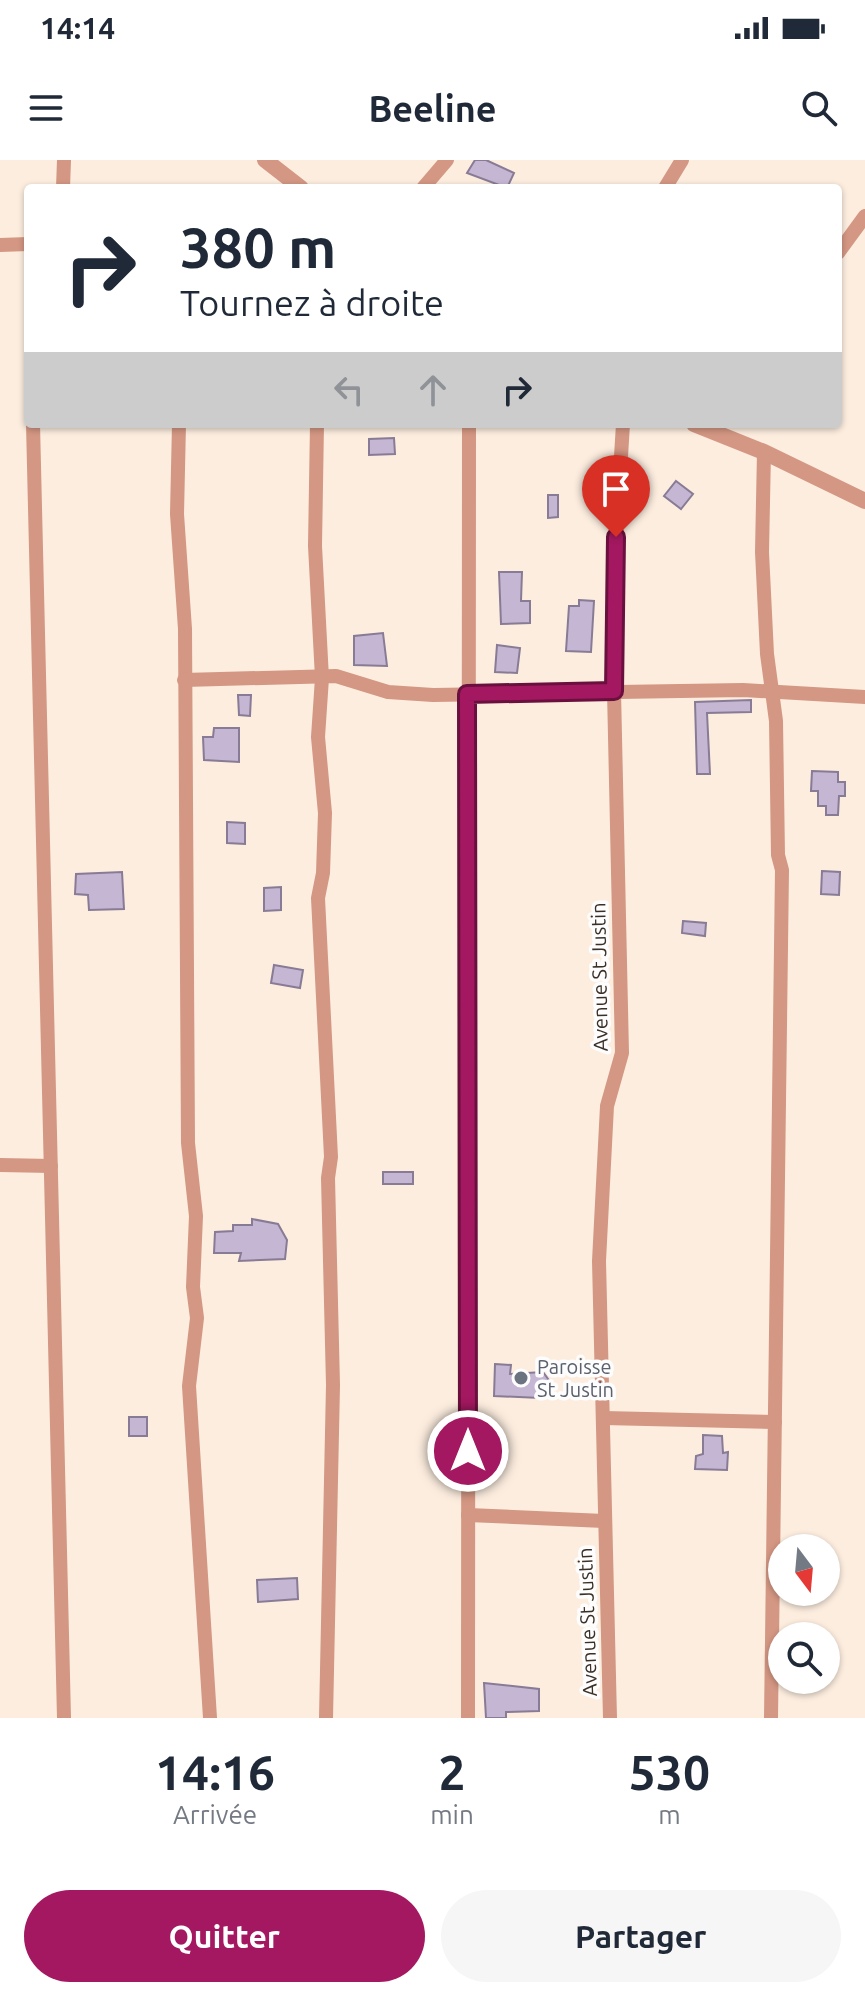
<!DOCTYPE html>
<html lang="fr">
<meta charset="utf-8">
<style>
body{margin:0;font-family:Ubuntu,sans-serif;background:#f6f6f7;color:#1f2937;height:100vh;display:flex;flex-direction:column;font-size:30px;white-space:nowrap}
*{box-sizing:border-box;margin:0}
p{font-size:26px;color:#747a83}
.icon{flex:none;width:44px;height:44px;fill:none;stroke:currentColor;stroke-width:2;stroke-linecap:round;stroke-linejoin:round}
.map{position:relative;height:1558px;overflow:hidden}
.sheet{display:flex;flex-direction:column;background:#fff;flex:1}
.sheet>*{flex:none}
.hud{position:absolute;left:24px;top:24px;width:818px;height:244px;border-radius:8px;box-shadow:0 2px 6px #0004;background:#fff;color:#1f2937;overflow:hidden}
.needle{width:52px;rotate:164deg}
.fabs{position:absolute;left:768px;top:1374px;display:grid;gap:16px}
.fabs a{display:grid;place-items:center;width:72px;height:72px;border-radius:50%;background:#fff;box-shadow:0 2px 6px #0004;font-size:40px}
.pin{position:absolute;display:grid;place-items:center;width:68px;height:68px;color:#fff;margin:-82px -34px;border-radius:50% 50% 50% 0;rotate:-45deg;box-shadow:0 0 8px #0007}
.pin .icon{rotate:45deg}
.me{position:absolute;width:88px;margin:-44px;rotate:0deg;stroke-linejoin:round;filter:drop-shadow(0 0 6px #0008)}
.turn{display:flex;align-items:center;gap:28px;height:168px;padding:0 24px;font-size:36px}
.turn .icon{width:104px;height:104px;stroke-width:2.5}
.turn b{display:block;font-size:56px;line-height:68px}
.lanes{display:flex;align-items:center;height:76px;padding:0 24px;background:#0003;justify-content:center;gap:40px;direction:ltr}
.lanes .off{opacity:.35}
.eta{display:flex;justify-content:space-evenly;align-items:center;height:136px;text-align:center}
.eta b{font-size:48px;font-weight:700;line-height:56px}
.action{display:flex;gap:16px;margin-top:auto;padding:16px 24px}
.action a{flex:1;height:92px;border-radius:48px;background:#a31860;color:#fff;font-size:32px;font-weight:700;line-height:92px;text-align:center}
.action a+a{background:#f6f6f7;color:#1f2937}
.status{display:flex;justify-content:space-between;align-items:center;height:56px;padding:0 40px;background:#fff;direction:ltr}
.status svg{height:22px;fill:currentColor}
header{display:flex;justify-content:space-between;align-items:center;height:104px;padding:0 24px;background:#fff;font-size:36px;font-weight:700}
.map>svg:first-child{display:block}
.building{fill:#c5b7d3;stroke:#887b95;stroke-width:2}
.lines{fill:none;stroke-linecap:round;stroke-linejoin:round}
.minor{stroke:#d49783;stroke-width:14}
.tertiary{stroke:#d49783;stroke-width:16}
.route-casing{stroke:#6a103e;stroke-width:20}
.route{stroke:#a31860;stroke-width:14}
.worship-dot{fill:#6b7280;stroke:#fdfdfd;stroke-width:3}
.labels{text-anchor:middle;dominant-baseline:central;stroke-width:7;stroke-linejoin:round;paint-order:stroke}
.street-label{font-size:20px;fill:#3a3027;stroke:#fdfdfd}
.worship-label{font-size:20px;fill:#5b616d;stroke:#fdfdfd;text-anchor:start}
</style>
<div class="status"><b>14:14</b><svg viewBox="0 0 49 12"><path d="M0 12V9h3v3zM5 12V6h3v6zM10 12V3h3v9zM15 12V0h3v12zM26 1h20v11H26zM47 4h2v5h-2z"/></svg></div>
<header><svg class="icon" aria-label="menu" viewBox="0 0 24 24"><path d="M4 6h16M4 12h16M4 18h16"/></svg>Beeline<svg class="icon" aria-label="search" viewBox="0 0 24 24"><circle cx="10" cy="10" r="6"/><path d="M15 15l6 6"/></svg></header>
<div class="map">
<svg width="865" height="1558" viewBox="0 0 865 1558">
<rect width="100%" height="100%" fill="#fceddf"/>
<g class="building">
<path d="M 475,0 L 486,0 L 514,13 L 507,28 L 467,13 Z"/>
<path d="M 394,278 L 395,294 L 369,295 L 369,279 Z"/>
<path d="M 676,321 L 693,334 L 681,349 L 664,336 Z"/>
<path d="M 548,335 L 558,335 L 558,357 L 548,358 Z"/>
<path d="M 499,412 L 522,412 L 521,441 L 530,441 L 530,463 L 501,464 Z"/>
<path d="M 579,440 L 594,441 L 591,492 L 566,491 L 569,446 L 579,446 Z"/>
<path d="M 383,473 L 387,506 L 354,505 L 354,476 Z"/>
<path d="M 497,485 L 520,488 L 517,513 L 495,512 Z"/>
<path d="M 238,535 L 251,535 L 250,556 L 239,555 Z"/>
<path d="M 751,540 L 751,552 L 707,553 L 710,614 L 697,614 L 695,542 Z"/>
<path d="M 214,568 L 239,568 L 239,602 L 204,600 L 203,577 L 213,577 Z"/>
<path d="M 812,611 L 838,612 L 838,622 L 845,622 L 845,636 L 839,636 L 838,655 L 826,655 L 826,646 L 818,646 L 818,631 L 811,631 Z"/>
<path d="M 227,662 L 245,663 L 245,684 L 227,683 Z"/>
<path d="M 822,711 L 840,712 L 839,735 L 821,734 Z"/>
<path d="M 122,712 L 124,749 L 89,750 L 88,735 L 75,734 L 76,714 Z"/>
<path d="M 281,727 L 281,750 L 264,751 L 264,728 Z"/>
<path d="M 683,761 L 706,763 L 705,776 L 682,773 Z"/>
<path d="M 274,805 L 303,810 L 300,828 L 271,823 Z"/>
<rect x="383" y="1012" width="30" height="12"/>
<path d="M 252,1059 L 278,1064 L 287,1080 L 285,1099 L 239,1101 L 241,1093 L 214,1093 L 215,1072 L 233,1071 L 233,1065 L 252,1065 Z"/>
<path d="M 495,1204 L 511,1205 L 510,1214 L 543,1212 L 551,1223 L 550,1232 L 540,1238 L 494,1236 Z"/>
<rect x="129" y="1257" width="18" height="19"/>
<path d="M 703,1275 L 722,1276 L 723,1293 L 728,1292 L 727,1310 L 695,1309 L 696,1296 L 703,1294 Z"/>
<path d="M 297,1418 L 298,1439 L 258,1442 L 257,1420 Z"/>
<path d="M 484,1523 L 539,1529 L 539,1551 L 506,1552 L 506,1558 L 486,1558 Z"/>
</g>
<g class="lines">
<g class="minor">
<path d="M 63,28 L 64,0"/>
<path d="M 423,28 L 447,0"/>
<path d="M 665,28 L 682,0"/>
<path d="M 0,85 L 28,84"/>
<path d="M 838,93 L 865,56"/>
<path d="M 33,264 L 64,1558"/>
<path d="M 179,264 L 177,354 L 185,469 L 188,983 L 196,1056 L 193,1127 L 197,1158 L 189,1226 L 210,1558"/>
<path d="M 317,264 L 315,386 L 322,518 L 318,577 L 325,653 L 323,713 L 318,738 L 331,997 L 328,1018 L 333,1225 L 326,1558"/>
<path d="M 764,292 L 762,392 L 767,494 L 776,561 L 778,695 L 782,710 L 771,1558"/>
<path d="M 184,520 L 336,516 L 388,532 L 433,535 L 743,530 L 865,537"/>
<path d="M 0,1005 L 51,1006"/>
<path d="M 604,1258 L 775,1262"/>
<path d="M 468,1355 L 604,1361"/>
<path d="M 468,1558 L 469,264"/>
<path d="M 610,1558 L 599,1101 L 607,946 L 622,893 L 614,531 L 616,377 L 623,264"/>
</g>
<g class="tertiary">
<path d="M 265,0 L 301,28"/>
<path d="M 694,264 L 764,292 L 865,341"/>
</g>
</g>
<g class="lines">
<defs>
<path id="route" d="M 468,1291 L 467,534 L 614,531 L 616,377"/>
</defs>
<use href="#route" class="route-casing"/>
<use href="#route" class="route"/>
</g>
<circle class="worship-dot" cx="521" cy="1218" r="8"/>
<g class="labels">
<g class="street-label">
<text transform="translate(599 817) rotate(-91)">Avenue St Justin</text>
<text transform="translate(587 1462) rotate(-92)">Avenue St Justin</text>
</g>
<g class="worship-label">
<text x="537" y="1206">Paroisse<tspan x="537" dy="23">St Justin</tspan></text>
</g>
</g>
</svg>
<div class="fabs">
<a><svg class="needle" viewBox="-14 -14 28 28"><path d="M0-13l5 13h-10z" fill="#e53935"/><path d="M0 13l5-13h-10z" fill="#747a83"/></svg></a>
<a><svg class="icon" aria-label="search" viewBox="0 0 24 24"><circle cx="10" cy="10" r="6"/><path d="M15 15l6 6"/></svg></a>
</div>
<div class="pin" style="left:616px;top:377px;background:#d93025"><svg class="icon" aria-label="arrive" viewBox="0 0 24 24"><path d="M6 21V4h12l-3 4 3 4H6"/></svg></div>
<svg class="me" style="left:468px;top:1291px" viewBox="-20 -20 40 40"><circle r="17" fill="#a31860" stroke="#fff" stroke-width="3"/><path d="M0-11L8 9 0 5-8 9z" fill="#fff"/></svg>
<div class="hud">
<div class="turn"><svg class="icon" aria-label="right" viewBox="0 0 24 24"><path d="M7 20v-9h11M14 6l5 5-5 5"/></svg><div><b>380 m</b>Tournez à droite</div></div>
<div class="lanes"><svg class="icon off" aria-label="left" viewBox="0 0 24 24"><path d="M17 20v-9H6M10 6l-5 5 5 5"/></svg><svg class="icon off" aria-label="ahead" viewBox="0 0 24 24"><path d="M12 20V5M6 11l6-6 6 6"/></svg><svg class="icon" aria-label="right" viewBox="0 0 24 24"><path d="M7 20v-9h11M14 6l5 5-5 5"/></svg></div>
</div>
</div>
<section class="sheet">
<div class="eta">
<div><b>14:16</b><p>Arrivée</p></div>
<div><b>2</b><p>min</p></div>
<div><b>530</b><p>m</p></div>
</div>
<div class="action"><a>Quitter</a><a>Partager</a></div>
</section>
